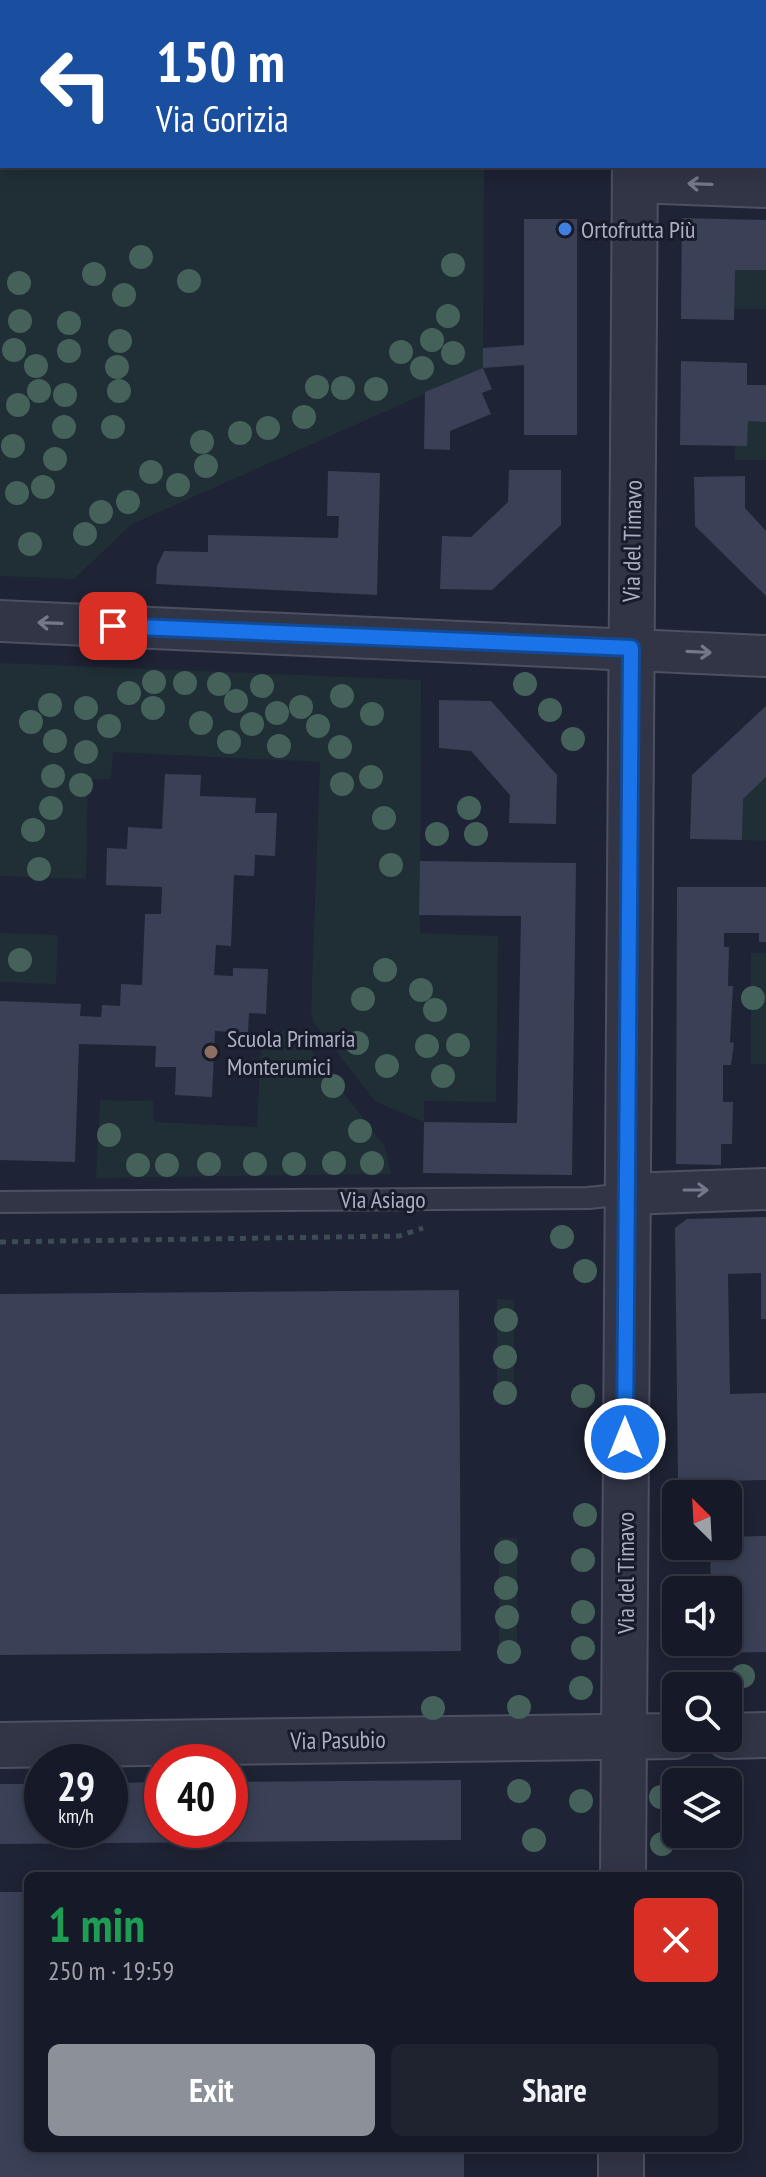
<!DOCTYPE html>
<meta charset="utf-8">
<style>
body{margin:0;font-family:"PT Sans Narrow",sans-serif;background:#1f2330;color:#f1f3f6;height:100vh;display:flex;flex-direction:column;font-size:30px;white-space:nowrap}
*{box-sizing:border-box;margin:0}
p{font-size:26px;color:#9ea1a8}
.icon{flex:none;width:44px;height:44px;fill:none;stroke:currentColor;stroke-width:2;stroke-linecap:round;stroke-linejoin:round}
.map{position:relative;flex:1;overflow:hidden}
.panel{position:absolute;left:24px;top:1872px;width:718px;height:280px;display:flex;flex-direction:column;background:#161a28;border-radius:12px;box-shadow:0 4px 20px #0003,0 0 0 2px #353845}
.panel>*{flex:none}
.guide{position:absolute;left:0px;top:0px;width:766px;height:168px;box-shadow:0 4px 20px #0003,0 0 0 2px #353845;background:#1a4fa0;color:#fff;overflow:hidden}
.needle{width:52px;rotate:336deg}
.tools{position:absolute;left:662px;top:1480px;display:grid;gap:16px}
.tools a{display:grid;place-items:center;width:80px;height:80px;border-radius:12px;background:#161a28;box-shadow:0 4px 20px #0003,0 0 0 2px #353845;font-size:40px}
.speed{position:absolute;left:24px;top:1744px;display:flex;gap:16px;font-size:40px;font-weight:700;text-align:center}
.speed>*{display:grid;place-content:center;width:104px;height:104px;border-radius:50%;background:#161a28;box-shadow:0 4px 20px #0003,0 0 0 2px #353845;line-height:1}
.speed small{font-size:20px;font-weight:400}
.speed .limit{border:12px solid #d22;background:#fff;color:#111}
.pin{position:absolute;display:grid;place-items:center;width:68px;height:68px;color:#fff;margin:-34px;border-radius:16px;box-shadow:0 4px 12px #0006}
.me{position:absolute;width:88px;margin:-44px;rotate:0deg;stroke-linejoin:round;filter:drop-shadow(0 0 6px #0008)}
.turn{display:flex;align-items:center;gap:28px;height:168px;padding:0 24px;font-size:36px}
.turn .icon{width:104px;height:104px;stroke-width:2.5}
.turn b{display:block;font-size:56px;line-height:68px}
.round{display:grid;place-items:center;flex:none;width:84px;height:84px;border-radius:12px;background:#1f2330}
.head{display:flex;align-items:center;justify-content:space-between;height:136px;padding:0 24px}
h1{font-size:48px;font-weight:600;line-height:60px;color:#1e9e55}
.button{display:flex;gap:16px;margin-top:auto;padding:16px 24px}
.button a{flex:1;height:92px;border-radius:12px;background:#8c9099;color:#fff;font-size:32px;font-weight:600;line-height:92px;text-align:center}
.button a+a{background:#1f2330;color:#f1f3f6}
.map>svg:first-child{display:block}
.green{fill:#202f36}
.building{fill:#3a4056}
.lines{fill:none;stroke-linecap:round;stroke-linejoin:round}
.service-casing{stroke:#4c5061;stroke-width:24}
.minor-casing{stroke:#4c5061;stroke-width:44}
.tertiary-casing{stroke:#4c5061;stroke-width:48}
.path{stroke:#3d4c54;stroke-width:5;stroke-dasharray:6 6;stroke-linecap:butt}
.service{stroke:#313546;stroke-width:20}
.minor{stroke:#313546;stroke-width:40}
.tertiary{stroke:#313546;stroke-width:44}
.tree{fill:#44615a}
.oneway{stroke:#74788b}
.route-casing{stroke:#114b97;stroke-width:20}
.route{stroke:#1a73e8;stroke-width:14}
.shop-dot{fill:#3f7fe0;stroke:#171b2a;stroke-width:3}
.education-dot{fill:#8d6e63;stroke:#171b2a;stroke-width:3}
.labels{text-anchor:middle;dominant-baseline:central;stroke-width:6;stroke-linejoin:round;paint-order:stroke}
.poi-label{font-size:24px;fill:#abafc3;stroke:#171b2a;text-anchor:start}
.street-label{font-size:24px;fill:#abafc3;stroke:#171b2a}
</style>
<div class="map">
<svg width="766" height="2177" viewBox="0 0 766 2177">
<rect width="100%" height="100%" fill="#1e2335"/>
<g class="green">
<path d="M 0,106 L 2,166 L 484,166 L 483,368 L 132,524 L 74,579 L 0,576 Z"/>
<path d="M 735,270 L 766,270 L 766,309 L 734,309 Z"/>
<path d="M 748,421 L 766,422 L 766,460 L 735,460 L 735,446 L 747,446 Z"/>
<path d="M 0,663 L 421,680 L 420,933 L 498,936 L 496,1102 L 424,1101 L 424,1122 L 376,1102 L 314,1023 L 311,1013 L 320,762 L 113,752 L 111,779 L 88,779 L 86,879 L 0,876 Z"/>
<path d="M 766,777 L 766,841 L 742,840 L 743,799 Z"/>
<path d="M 0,933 L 58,935 L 56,984 L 0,982 Z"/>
<rect x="751" y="953" width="15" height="111"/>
<path d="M 288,1028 L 298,1033 L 385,1147 L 391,1174 L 96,1178 L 100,1100 L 153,1101 L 154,1122 L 257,1127 L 261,1045 Z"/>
<path d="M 497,1299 L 514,1300 L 514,1401 L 497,1401 Z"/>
<rect x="499" y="1538" width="18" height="114"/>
</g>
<g class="building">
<path d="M 682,218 L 766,220 L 766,270 L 735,270 L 734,320 L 681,319 Z"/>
<path d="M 524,219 L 577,219 L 577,435 L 524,435 L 524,365 L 483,368 L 483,348 L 524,345 Z"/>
<path d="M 681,361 L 747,363 L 747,385 L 766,385 L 766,422 L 748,421 L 747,446 L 680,445 Z"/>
<path d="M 483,368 L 492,389 L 482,393 L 491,414 L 450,431 L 450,450 L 424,449 L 425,392 Z"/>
<path d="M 509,470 L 561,470 L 561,525 L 492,590 L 440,589 L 442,536 L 471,537 L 508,502 Z"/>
<path d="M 328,471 L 380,473 L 377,595 L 156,584 L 157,566 L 164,551 L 208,552 L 208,535 L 338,538 L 339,516 L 327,516 Z"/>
<path d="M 745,476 L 745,508 L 766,531 L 766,596 L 695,526 L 694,477 Z"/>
<path d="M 439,700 L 491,701 L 557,775 L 556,824 L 509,823 L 510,795 L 471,751 L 439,748 Z"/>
<path d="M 766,706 L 766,777 L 743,799 L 742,840 L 690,839 L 692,775 Z"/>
<path d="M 165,774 L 201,775 L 200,796 L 256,798 L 255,813 L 277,813 L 275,856 L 255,855 L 254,876 L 234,875 L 231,946 L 216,945 L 214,975 L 233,976 L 233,968 L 268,969 L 266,1014 L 249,1013 L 248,1033 L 215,1031 L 212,1097 L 175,1095 L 176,1067 L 155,1067 L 156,1046 L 79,1044 L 75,1162 L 0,1160 L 0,1001 L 81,1004 L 80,1016 L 101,1017 L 102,1005 L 120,1006 L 121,984 L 142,985 L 145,914 L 161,914 L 162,887 L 106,885 L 107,848 L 127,849 L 128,827 L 162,829 Z"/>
<path d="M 420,861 L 576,863 L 572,1175 L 423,1173 L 424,1122 L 517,1123 L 521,916 L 419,915 Z"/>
<path d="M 677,887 L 766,887 L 766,942 L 759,942 L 759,933 L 724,933 L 724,947 L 729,947 L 728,986 L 733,986 L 730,1042 L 734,1043 L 731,1065 L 723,1065 L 723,1102 L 733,1102 L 732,1144 L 721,1144 L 721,1165 L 676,1164 Z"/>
<path d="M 766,1217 L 766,1319 L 761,1319 L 761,1273 L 728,1274 L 730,1394 L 766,1393 L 766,1480 L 678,1482 L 675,1228 L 687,1219 Z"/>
<path d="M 459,1290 L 461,1651 L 0,1655 L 0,1294 Z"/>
<path d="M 766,1536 L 766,1652 L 712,1653 L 712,1642 L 728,1642 L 728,1590 L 711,1590 L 710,1546 L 728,1546 L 728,1537 Z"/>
<path d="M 461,1780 L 461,1840 L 0,1844 L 0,1784 L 42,1784 L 42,1830 L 110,1830 L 110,1783 L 162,1782 L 162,1830 L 230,1830 L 230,1782 Z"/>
<path d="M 0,1892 L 28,1892 L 28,2148 L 464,2148 L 464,2177 L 0,2177 Z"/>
</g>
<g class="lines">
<defs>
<path id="service" d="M 0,1202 L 588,1198 L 627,1194"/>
<g id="minor">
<path d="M 635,182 L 766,187"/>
<path d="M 0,621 L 766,656"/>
<path d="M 627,1194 L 766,1189"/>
</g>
<g id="tertiary">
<path d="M 636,2 L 636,0"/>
<path d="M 728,1736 L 766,1735"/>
<path d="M 0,1745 L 676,1736"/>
<path d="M 623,1876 L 635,166"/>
<path d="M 621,2177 L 621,2148"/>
</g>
</defs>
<use href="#service" class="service-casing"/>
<use href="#minor" class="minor-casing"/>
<use href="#tertiary" class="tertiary-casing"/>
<path class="path" d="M 0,1242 L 399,1236 L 423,1228"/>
<use href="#service" class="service"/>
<use href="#minor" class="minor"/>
<use href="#tertiary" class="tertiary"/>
</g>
<g class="tree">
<circle cx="141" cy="257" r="12"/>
<circle cx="453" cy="265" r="12"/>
<circle cx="94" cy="274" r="12"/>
<circle cx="189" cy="281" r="12"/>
<circle cx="19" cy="283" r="12"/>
<circle cx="124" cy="295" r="12"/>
<circle cx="448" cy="316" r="12"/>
<circle cx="20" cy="321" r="12"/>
<circle cx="69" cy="323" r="12"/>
<circle cx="432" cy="340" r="12"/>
<circle cx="120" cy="341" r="12"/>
<circle cx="14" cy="350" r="12"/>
<circle cx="69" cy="351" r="12"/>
<circle cx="401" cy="352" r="12"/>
<circle cx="453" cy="353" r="12"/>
<circle cx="36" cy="366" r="12"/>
<circle cx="117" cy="367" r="12"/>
<circle cx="422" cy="368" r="12"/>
<circle cx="317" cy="387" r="12"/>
<circle cx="343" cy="388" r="12"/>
<circle cx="376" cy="389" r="12"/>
<circle cx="39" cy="391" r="12"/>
<circle cx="119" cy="391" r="12"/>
<circle cx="65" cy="395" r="12"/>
<circle cx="18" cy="405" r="12"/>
<circle cx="304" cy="417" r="12"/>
<circle cx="64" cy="427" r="12"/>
<circle cx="113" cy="427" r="12"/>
<circle cx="268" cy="428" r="12"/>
<circle cx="240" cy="433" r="12"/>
<circle cx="202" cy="442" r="12"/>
<circle cx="13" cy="446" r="12"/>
<circle cx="55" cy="459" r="12"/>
<circle cx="206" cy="466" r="12"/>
<circle cx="151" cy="472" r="12"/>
<circle cx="178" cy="485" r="12"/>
<circle cx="43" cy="487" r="12"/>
<circle cx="17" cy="493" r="12"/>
<circle cx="128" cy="502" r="12"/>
<circle cx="101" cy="512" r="12"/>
<circle cx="85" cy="534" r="12"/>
<circle cx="30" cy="544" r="12"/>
<circle cx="154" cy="682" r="12"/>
<circle cx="185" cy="683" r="12"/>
<circle cx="219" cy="684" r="12"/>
<circle cx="525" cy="684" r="12"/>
<circle cx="262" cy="686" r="12"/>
<circle cx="129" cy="693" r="12"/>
<circle cx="342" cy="696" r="12"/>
<circle cx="236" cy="701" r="12"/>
<circle cx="50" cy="705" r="12"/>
<circle cx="301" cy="707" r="12"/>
<circle cx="86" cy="708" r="12"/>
<circle cx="153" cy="708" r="12"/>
<circle cx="550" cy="710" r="12"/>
<circle cx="277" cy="713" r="12"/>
<circle cx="372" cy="714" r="12"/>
<circle cx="31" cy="722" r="12"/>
<circle cx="201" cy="723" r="12"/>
<circle cx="252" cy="724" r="12"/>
<circle cx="109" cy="726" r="12"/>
<circle cx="318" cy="726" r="12"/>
<circle cx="573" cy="739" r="12"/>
<circle cx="55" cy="741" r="12"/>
<circle cx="229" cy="742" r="12"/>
<circle cx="279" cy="746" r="12"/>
<circle cx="340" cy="747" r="12"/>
<circle cx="86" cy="752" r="12"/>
<circle cx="53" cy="776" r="12"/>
<circle cx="371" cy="777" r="12"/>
<circle cx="342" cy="784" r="12"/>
<circle cx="81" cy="785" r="12"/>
<circle cx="51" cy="808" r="12"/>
<circle cx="469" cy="808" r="12"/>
<circle cx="384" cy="818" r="12"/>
<circle cx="33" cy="830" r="12"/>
<circle cx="437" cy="834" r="12"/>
<circle cx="476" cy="834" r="12"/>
<circle cx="391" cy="865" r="12"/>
<circle cx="39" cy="869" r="12"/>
<circle cx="20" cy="960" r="12"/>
<circle cx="385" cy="970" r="12"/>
<circle cx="421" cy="990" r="12"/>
<circle cx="753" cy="998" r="12"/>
<circle cx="363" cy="999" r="12"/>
<circle cx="435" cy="1010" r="12"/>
<circle cx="357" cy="1043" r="12"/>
<circle cx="458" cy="1045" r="12"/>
<circle cx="427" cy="1046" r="12"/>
<circle cx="387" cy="1066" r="12"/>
<circle cx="443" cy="1076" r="12"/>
<circle cx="333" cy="1086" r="12"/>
<circle cx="360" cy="1131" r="12"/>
<circle cx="109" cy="1135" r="12"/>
<circle cx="334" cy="1163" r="12"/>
<circle cx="372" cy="1163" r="12"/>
<circle cx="209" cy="1164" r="12"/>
<circle cx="255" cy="1164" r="12"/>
<circle cx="294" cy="1164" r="12"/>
<circle cx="138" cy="1165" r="12"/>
<circle cx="167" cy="1165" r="12"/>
<circle cx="562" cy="1237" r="12"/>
<circle cx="585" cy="1271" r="12"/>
<circle cx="506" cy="1320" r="12"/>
<circle cx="505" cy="1357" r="12"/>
<circle cx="505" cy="1393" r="12"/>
<circle cx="583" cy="1396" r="12"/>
<circle cx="585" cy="1515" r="12"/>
<circle cx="506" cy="1552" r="12"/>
<circle cx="583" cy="1560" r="12"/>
<circle cx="506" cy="1588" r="12"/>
<circle cx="583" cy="1612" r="12"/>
<circle cx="507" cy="1617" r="12"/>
<circle cx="583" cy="1648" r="12"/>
<circle cx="509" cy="1652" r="12"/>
<circle cx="743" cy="1676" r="12"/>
<circle cx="581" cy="1688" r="12"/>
<circle cx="519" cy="1707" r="12"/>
<circle cx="433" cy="1708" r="12"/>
<circle cx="519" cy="1791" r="12"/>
<circle cx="661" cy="1797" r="12"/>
<circle cx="581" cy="1801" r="12"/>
<circle cx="534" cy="1840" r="12"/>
<circle cx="662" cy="1844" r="12"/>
</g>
<defs><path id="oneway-shaft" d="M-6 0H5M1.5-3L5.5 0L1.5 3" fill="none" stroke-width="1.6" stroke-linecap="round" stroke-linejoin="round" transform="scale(2)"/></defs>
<g class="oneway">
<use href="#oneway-shaft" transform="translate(700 184) rotate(-178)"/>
<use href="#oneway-shaft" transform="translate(50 623) rotate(-178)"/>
<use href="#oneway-shaft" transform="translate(699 652) rotate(3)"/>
<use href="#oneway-shaft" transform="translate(696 1190)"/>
</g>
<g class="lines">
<defs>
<path id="route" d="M 113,626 L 631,648 L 625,1439"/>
</defs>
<use href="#route" class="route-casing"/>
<use href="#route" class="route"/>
</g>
<circle class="shop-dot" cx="565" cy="229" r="8"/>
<circle class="education-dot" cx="211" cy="1052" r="8"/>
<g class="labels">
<g class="poi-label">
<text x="581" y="229">Ortofrutta Più</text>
<text x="227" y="1038">Scuola Primaria<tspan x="227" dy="28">Monterumici</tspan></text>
</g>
<g class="street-label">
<text transform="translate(632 541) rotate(-89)">Via del Timavo</text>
<text x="383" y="1199">Via Asiago</text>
<text transform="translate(625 1573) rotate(-90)">Via del Timavo</text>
<text transform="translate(338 1740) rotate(-1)">Via Pasubio</text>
</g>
</g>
</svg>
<div class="tools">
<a><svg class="needle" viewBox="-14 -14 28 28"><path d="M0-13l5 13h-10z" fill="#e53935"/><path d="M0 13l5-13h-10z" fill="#9ea1a8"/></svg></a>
<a><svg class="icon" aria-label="sound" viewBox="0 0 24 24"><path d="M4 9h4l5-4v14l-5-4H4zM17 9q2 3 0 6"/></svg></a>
<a><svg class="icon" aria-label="search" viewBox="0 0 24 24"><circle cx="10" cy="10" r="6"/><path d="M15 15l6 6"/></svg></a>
<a><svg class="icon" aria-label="layers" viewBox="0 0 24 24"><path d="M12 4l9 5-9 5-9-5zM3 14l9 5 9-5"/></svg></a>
</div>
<div class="speed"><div>29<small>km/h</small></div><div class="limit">40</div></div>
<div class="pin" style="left:113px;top:626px;background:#d93025"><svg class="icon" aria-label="arrive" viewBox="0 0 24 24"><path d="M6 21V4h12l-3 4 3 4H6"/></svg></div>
<svg class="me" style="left:625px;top:1439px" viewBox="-20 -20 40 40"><circle r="17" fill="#1a73e8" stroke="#fff" stroke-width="3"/><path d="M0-11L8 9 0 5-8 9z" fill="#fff"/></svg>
<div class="guide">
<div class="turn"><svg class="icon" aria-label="left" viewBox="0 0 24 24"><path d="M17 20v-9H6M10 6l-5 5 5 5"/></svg><div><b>150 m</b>Via Gorizia</div></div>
</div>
<section class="panel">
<div class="head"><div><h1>1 min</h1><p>250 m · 19:59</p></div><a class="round" style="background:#d93025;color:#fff"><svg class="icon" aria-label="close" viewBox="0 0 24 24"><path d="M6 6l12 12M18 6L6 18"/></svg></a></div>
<div class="button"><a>Exit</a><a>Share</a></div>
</section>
</div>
